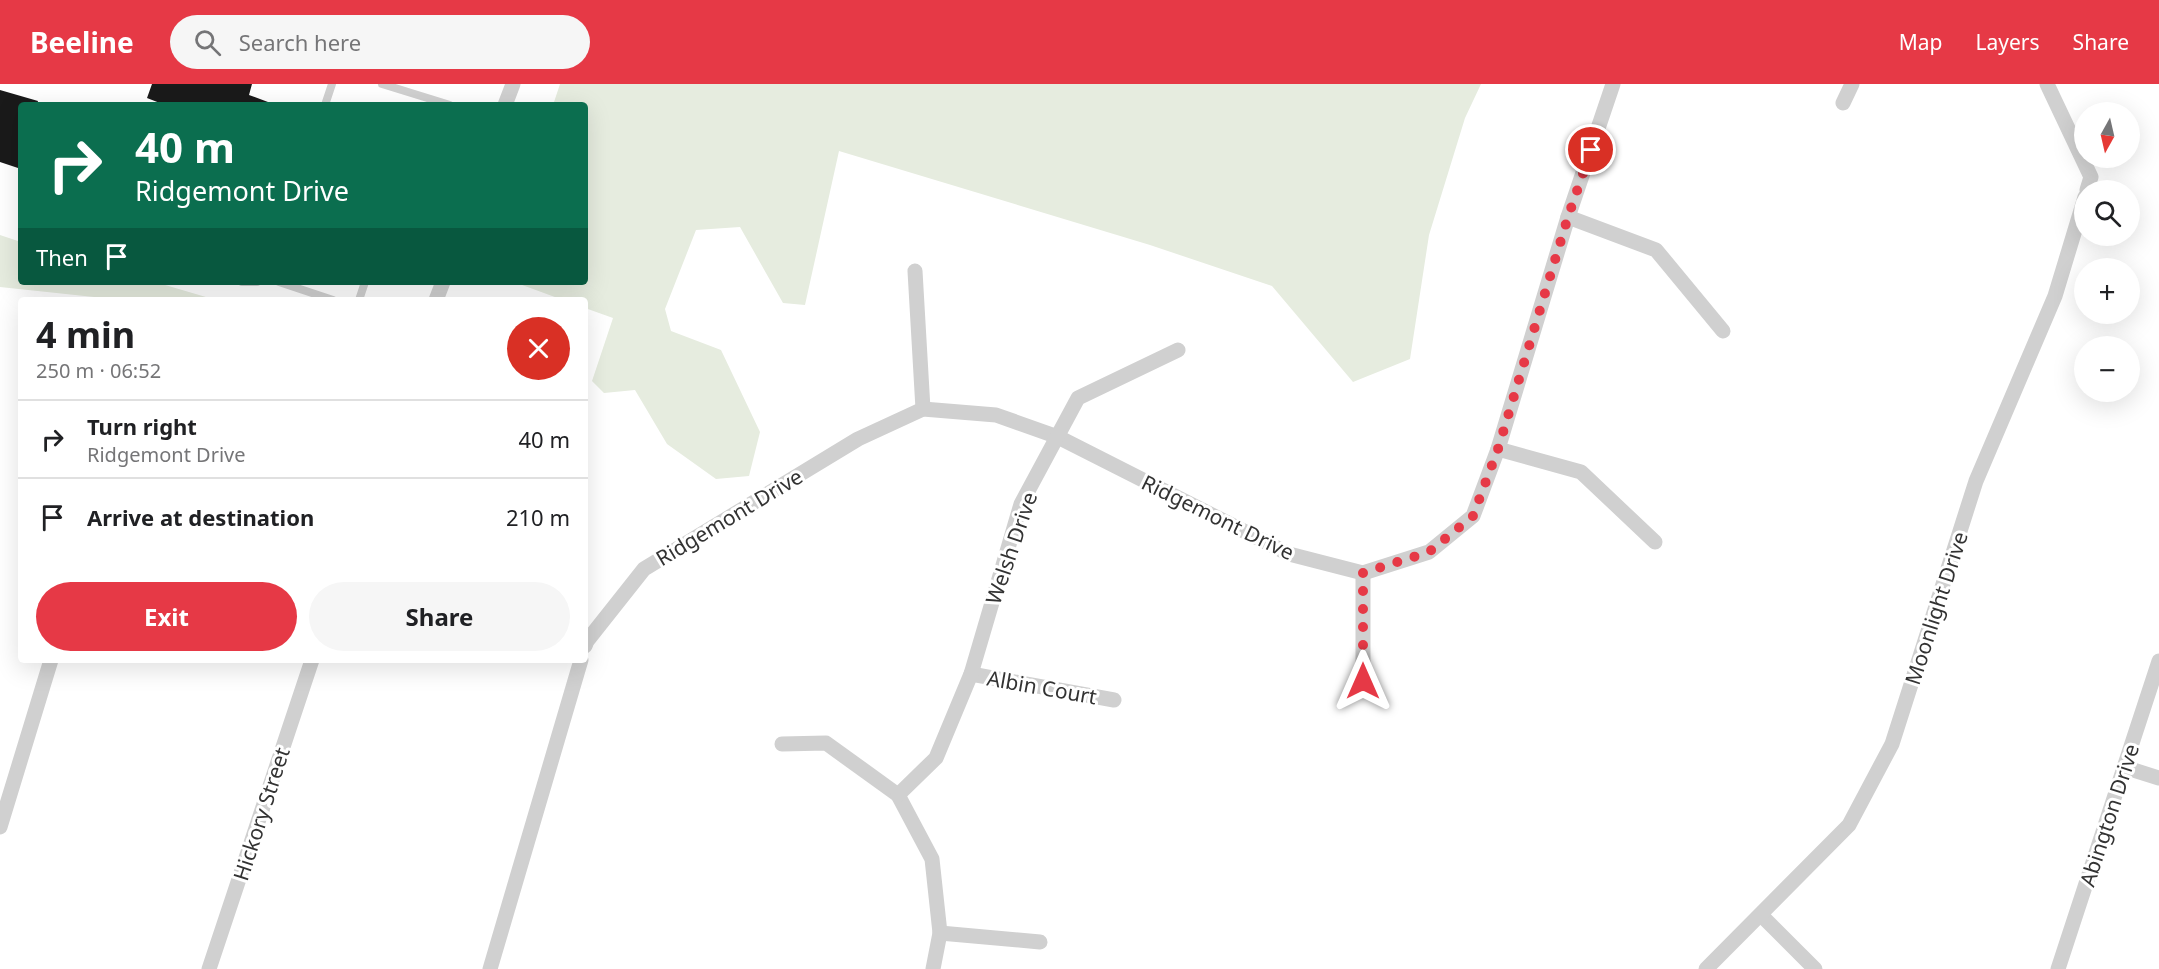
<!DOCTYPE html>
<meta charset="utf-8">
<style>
body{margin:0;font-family:"Noto Sans",sans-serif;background:#f6f6f6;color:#202124;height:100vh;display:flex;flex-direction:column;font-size:22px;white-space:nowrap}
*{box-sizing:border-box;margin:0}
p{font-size:20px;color:#757577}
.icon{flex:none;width:33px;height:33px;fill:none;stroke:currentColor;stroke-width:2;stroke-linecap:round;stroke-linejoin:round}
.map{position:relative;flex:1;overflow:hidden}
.sheet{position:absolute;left:18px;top:213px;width:570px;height:366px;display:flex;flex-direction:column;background:#fff;border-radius:6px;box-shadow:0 6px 24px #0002}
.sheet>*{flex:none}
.guide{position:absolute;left:18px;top:18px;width:570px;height:183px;border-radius:6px;box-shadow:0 6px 24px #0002;background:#0b6e4f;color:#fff;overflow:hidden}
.needle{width:39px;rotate:188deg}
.controls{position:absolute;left:2074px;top:18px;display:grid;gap:12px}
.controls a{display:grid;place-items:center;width:66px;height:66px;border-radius:50%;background:#fff;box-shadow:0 6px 24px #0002;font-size:30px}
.pin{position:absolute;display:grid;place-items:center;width:51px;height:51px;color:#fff;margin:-26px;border:3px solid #fff;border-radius:50%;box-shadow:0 2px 6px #0007}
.me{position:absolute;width:66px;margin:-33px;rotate:0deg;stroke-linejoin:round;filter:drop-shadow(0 0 4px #0008)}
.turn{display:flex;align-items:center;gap:21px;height:126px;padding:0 18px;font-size:27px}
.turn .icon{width:78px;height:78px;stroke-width:2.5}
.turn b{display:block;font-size:42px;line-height:51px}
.then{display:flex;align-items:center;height:57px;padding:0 18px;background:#0003;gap:12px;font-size:22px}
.round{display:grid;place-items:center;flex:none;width:63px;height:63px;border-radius:32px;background:#f6f6f6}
.headline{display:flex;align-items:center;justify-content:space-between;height:102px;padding:0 18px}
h1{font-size:36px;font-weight:700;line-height:45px}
.button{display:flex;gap:12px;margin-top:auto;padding:12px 18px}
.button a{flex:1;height:69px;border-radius:36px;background:#e63946;color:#fff;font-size:24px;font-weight:700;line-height:69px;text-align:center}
.button a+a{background:#f6f6f6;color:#202124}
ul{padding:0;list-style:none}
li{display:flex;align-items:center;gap:18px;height:78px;padding:0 18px;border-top:2px solid #e0e0e0}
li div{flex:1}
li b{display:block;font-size:22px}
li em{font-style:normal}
header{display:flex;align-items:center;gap:36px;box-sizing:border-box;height:84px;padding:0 30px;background:#e63946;color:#fff}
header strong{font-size:28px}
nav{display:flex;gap:33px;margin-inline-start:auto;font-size:21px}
.search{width:420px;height:54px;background:#f6f6f6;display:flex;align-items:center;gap:15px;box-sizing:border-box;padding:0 21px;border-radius:33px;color:#757577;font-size:22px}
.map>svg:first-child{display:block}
.green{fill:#e6ecdf}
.building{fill:#1a1a1a}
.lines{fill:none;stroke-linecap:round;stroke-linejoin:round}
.lane{stroke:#d0d0d0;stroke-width:8}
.street{stroke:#d0d0d0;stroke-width:15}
.route{stroke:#e63946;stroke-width:10;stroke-dasharray:0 18}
.labels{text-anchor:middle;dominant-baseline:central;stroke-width:6;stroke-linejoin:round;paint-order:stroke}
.street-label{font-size:21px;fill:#333;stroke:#fff}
</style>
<header>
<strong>Beeline</strong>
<div class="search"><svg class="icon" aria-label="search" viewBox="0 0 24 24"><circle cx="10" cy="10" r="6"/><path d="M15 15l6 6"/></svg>Search here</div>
<nav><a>Map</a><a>Layers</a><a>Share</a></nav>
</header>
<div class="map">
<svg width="2159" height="885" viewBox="0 0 2159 885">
<rect width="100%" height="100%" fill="#fff"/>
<g class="green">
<path d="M 560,0 L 1481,0 L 1465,34 L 1429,151 L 1410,275 L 1353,298 L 1272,202 L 1150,161 L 839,67 L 805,221 L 783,219 L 740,143 L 696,146 L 665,225 L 671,247 L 721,266 L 760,348 L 749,392 L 716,395 L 667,360 L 635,306 L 604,309 L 592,297 L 613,234 L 585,224 L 585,216 L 563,216 L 514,198 L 585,198 L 585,21 L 553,21 Z"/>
<path d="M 0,151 L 21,158 L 21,198 L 155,198 L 216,216 L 102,216 L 94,213 L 0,203 Z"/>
</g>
<g class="building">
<path d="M 152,0 L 252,0 L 249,11 L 276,21 L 165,21 L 147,14 Z"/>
<path d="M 0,6 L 38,17 L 37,21 L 21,21 L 21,85 L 0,78 Z"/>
</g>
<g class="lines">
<g class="lane">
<path d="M 382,0 L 450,21"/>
<path d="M 325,21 L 332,0"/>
<path d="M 242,198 L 257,198"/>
<path d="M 279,198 L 333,216"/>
<path d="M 359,216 L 365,198"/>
</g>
<g class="street">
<path d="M 2047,0 L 2091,93 L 2087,106"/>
<path d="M 1843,19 L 1852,0"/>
<path d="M 505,21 L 513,0"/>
<path d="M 1568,133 L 1656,166 L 1723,247"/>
<path d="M 915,187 L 923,325"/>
<path d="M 436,216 L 443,198"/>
<path d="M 1498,365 L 1581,388 L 1655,458"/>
<path d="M 1363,489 L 1363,597"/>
<path d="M 585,562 L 587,557 L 644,485 L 858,355 L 923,325 L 996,331 L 1058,353 L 1289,470 L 1363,489 L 1429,468 L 1473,432 L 1498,365 L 1568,133 L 1613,0"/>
<path d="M 971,590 L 1114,616"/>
<path d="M 782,660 L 826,659 L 898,711 L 932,775 L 940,849 L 933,885"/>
<path d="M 2124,683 L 2159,694"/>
<path d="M 898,711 L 936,674 L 971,590 L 1021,420 L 1078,314 L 1178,266"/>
<path d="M 0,743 L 51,576"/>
<path d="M 1761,831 L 1815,885"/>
<path d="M 940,849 L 1040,858"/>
<path d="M 209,885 L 312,576"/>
<path d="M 490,885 L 581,576"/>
<path d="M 1706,885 L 1849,741 L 1892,660 L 1976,397 L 2055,212 L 2085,113"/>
<path d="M 2058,885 L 2159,577"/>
</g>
</g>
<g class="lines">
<path class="route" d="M 1363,597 L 1363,489 L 1429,468 L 1473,432 L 1498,365 L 1568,133 L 1591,66"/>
</g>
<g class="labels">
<g class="street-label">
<text transform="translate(729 433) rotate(-31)">Ridgemont Drive</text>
<text transform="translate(1218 433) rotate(26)">Ridgemont Drive</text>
<text transform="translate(1011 464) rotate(-71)">Welsh Drive</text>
<text transform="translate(1936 524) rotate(-72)">Moonlight Drive</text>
<text transform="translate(1042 603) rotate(10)">Albin Court</text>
<text transform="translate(261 730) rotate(-72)">Hickory Street</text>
<text transform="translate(2109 731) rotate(-72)">Abington Drive</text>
</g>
</g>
</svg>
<div class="controls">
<a><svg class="needle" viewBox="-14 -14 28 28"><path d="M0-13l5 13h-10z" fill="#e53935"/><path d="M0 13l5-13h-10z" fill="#757577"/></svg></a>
<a><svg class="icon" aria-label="search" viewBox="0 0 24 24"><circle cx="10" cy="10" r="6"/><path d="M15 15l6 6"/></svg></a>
<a>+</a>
<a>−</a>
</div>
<div class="pin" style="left:1591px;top:66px;background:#d93025"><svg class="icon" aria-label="arrive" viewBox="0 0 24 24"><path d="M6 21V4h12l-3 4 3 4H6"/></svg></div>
<svg class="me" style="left:1363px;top:597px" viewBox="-20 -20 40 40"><path d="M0-17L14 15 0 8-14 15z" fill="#e63946" stroke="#fff" stroke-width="4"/></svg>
<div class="guide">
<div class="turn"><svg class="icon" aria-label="right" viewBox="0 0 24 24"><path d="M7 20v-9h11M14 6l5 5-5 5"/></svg><div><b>40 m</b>Ridgemont Drive</div></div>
<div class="then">Then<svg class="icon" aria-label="arrive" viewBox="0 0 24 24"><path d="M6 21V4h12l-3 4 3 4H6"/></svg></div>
</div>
<section class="sheet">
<div class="headline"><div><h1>4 min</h1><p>250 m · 06:52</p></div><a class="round" style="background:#d93025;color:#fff"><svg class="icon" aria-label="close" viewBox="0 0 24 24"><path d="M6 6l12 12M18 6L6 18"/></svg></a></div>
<ul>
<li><svg class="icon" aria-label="right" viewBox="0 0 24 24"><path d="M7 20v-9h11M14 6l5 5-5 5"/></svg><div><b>Turn right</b><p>Ridgemont Drive</p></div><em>40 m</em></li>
<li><svg class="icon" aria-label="arrive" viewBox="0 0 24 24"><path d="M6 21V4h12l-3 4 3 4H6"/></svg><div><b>Arrive at destination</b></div><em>210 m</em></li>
</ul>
<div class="button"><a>Exit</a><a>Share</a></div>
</section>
</div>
